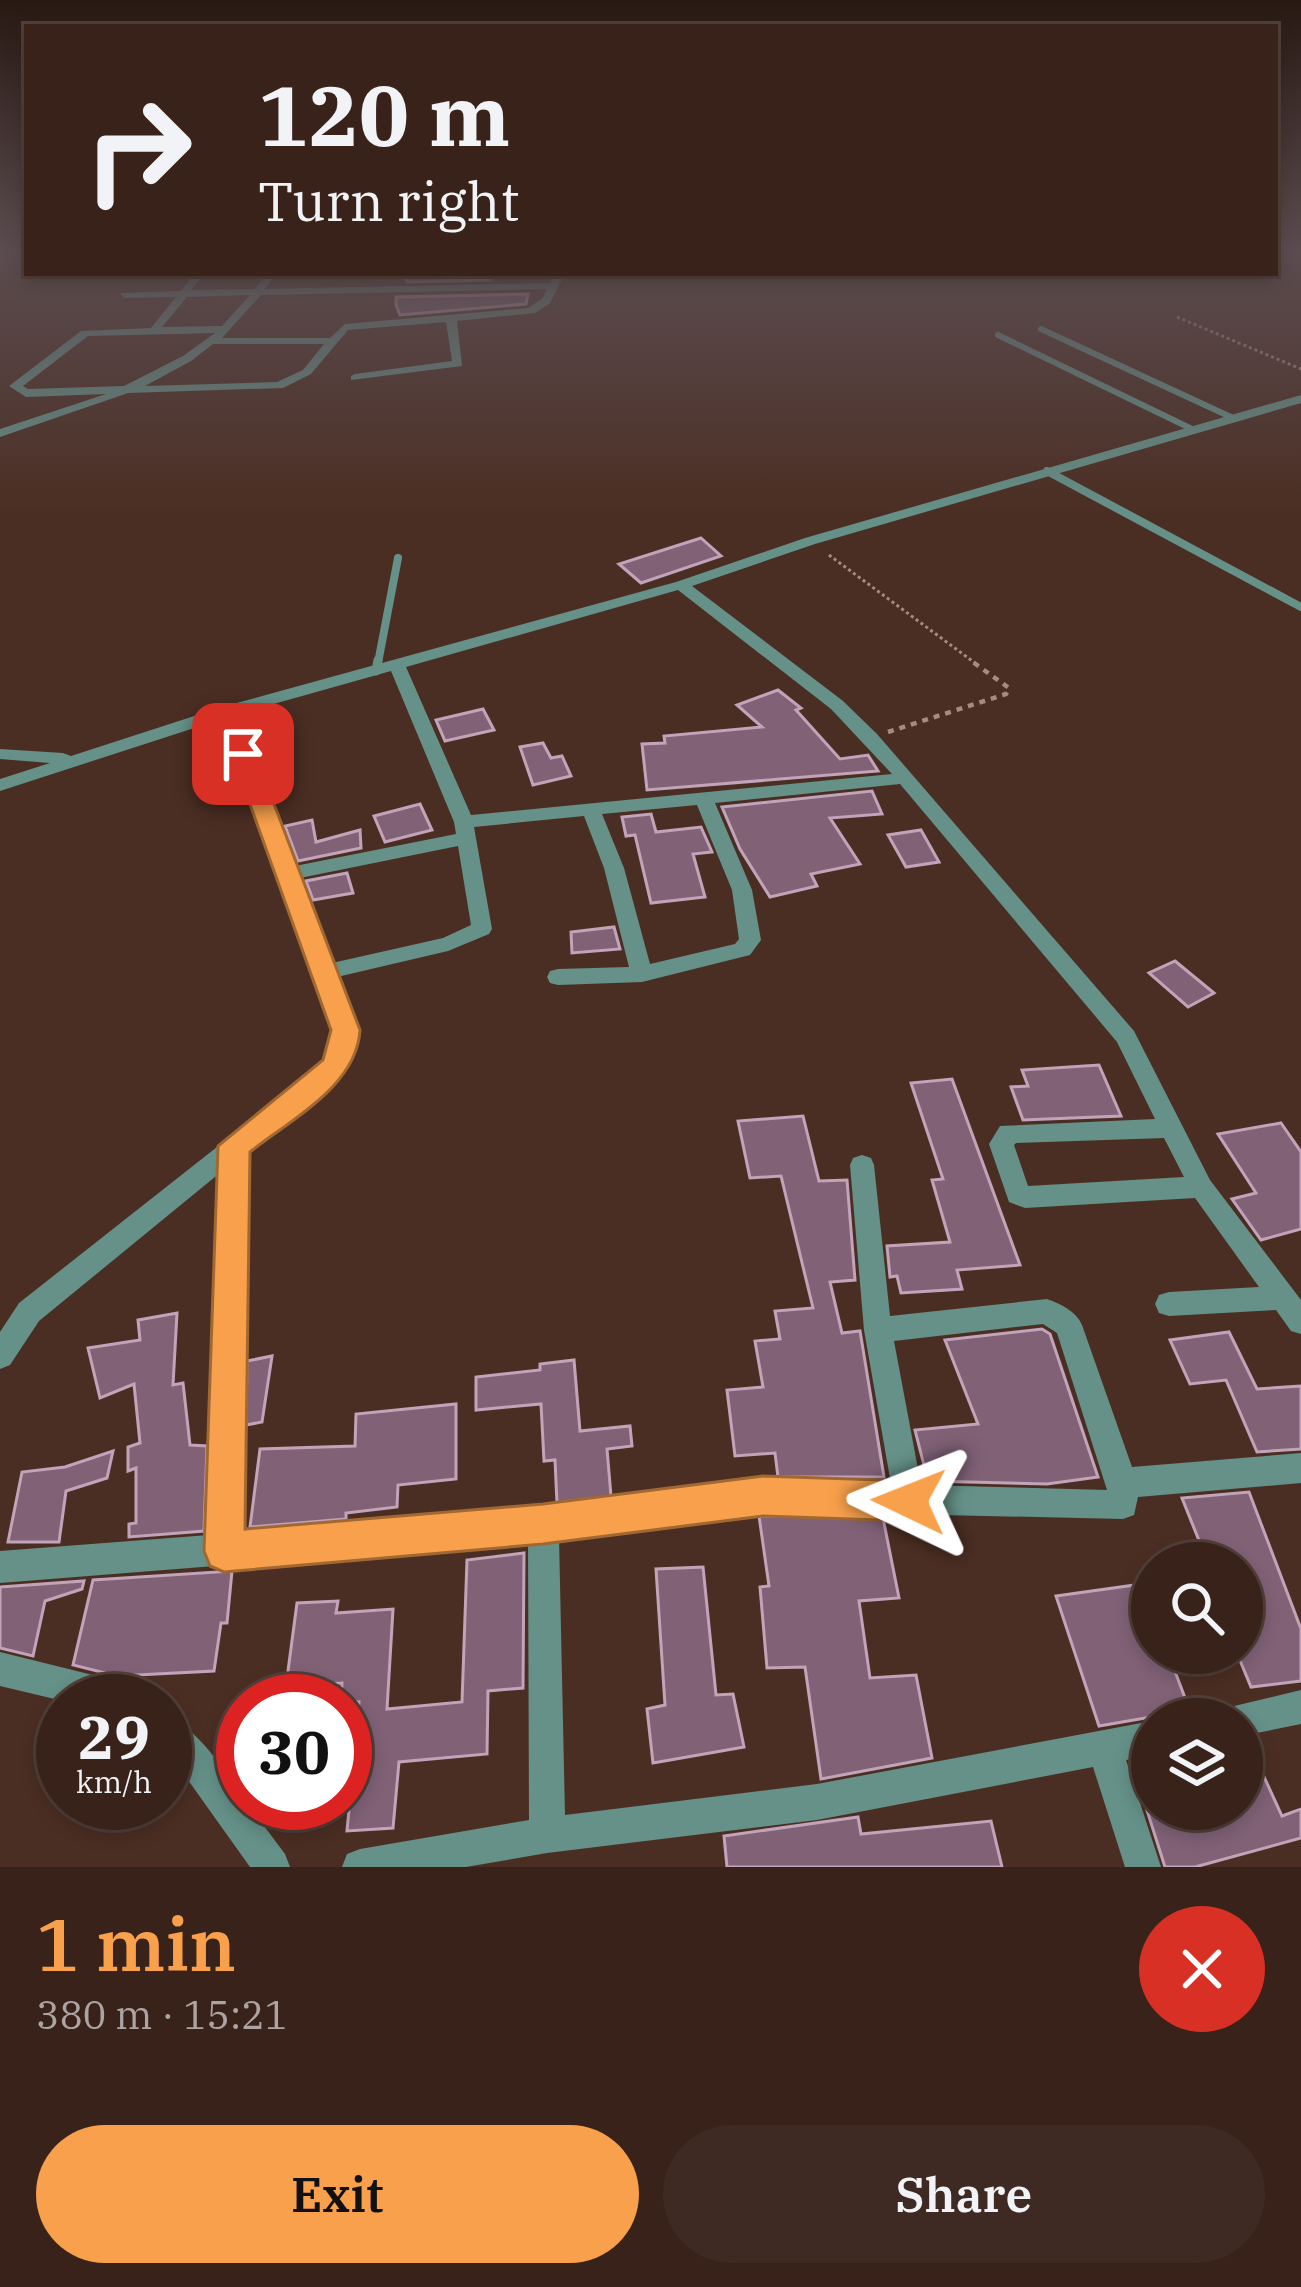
<!DOCTYPE html>
<meta charset="utf-8">
<style>
body{margin:0;font-family:"IBM Plex Serif",serif;background:#3f2a23;color:#f1f3f6;height:100vh;display:flex;flex-direction:column;font-size:45px;white-space:nowrap}
*{box-sizing:border-box;margin:0}
p{font-size:39px;color:#aba4a2}
.icon{flex:none;width:66px;height:66px;fill:none;stroke:currentColor;stroke-width:2;stroke-linecap:round;stroke-linejoin:round}
.map{position:relative;height:1867px;overflow:hidden}
.drawer{display:flex;flex-direction:column;background:#38221a;flex:1}
.drawer>*{flex:none}
.top-card{position:absolute;left:24px;top:24px;width:1254px;height:252px;border-radius:0px;box-shadow:0 6px 18px #0003,0 0 0 3px #523f39;background:#38221a;color:#f1f3f6;overflow:hidden}
.fabs{position:absolute;left:1131px;top:1542px;display:grid;gap:24px}
.fabs a{display:grid;place-items:center;width:132px;height:132px;border-radius:50%;background:#38221a;box-shadow:0 6px 18px #0003,0 0 0 3px #523f39;font-size:60px}
.speed{position:absolute;left:36px;top:1674px;display:flex;gap:24px;font-size:60px;font-weight:700;text-align:center}
.speed>*{display:grid;place-content:center;width:156px;height:156px;border-radius:50%;background:#38221a;box-shadow:0 6px 18px #0003,0 0 0 3px #523f39;line-height:1}
.speed small{font-size:30px;font-weight:400}
.speed .limit{border:18px solid #d22;background:#fff;color:#111}
.pin{position:absolute;display:grid;place-items:center;width:102px;height:102px;color:#fff;margin:-51px;border-radius:24px;box-shadow:0 6px 18px #0006}
.me{position:absolute;width:132px;margin:-66px;rotate:272deg;stroke-linejoin:round;filter:drop-shadow(0 0 9px #0008)}
.turn{display:flex;align-items:center;gap:42px;height:252px;padding:0 36px;font-size:54px}
.turn .icon{width:156px;height:156px;stroke-width:2.5}
.turn b{display:block;font-size:84px;line-height:102px}
.round{display:grid;place-items:center;flex:none;width:126px;height:126px;border-radius:63px;background:#3f2a23}
.headline{display:flex;align-items:center;justify-content:space-between;height:204px;padding:0 36px}
h1{font-size:72px;font-weight:600;line-height:90px;color:#f8a04b}
.primary-button{display:flex;gap:24px;margin-top:auto;padding:24px 36px}
.primary-button a{flex:1;height:138px;border-radius:72px;background:#f8a04b;color:#111;font-size:48px;font-weight:600;line-height:138px;text-align:center}
.primary-button a+a{background:#3f2a23;color:#f1f3f6}
.map>svg:first-child{display:block}
.building{fill:#806176;stroke:#c3a3b9;stroke-width:3}
.lines{fill:none;stroke-linecap:round;stroke-linejoin:round}
.path-far1{stroke:#a48c83;stroke-width:3;stroke-dasharray:3 3;stroke-linecap:butt}
.path{stroke:#a48c83;stroke-width:4.5;stroke-dasharray:6 6;stroke-linecap:butt}
.lane-far2{stroke:#659188;stroke-width:6}
.lane-far1{stroke:#659188;stroke-width:8}
.lane{stroke:#659188;stroke-width:9}
.street{fill:#659188;fill-rule:evenodd}
.route{fill:#f8a04b;stroke:#a16831;stroke-width:3}
</style>
<div class="map">
<svg width="1301" height="1867" viewBox="0 0 1301 1867">
<rect width="100%" height="100%" fill="#4b2e23"/>
<g class="building">
<path d="M 411,273 L 489,273 L 490,280 L 407,282 L 404,275 Z"/>
<path d="M 528,294 L 526,304 L 400,315 L 396,305 L 396,297 Z"/>
<path d="M 701,538 L 721,556 L 641,583 L 619,564 Z"/>
<path d="M 778,690 L 801,708 L 796,710 L 840,759 L 868,755 L 878,771 L 647,790 L 642,744 L 665,743 L 664,736 L 762,727 L 737,705 Z"/>
<path d="M 483,709 L 494,730 L 445,741 L 436,720 Z"/>
<path d="M 543,743 L 551,758 L 562,756 L 571,776 L 533,785 L 520,747 Z"/>
<path d="M 872,791 L 882,814 L 830,818 L 860,864 L 811,874 L 817,886 L 770,897 L 740,849 L 722,807 Z"/>
<path d="M 420,804 L 432,830 L 385,842 L 374,816 Z"/>
<path d="M 651,814 L 656,832 L 701,827 L 712,852 L 693,854 L 705,897 L 651,903 L 635,835 L 626,836 L 622,817 Z"/>
<path d="M 312,820 L 316,842 L 360,830 L 361,848 L 298,861 L 285,826 Z"/>
<path d="M 921,830 L 939,862 L 906,867 L 888,835 Z"/>
<path d="M 347,873 L 353,893 L 313,900 L 306,881 Z"/>
<path d="M 614,927 L 620,949 L 572,953 L 571,932 Z"/>
<path d="M 1175,961 L 1214,993 L 1188,1007 L 1149,973 Z"/>
<path d="M 1099,1065 L 1121,1116 L 1023,1120 L 1011,1087 L 1028,1086 L 1022,1070 Z"/>
<path d="M 952,1079 L 1020,1265 L 957,1270 L 962,1289 L 901,1293 L 897,1276 L 890,1277 L 887,1246 L 950,1242 L 932,1180 L 943,1179 L 911,1083 Z"/>
<path d="M 803,1116 L 819,1181 L 847,1180 L 855,1280 L 830,1282 L 842,1333 L 860,1331 L 884,1477 L 778,1477 L 775,1453 L 735,1456 L 727,1390 L 763,1387 L 755,1341 L 780,1339 L 775,1311 L 813,1308 L 781,1176 L 750,1178 L 738,1121 Z"/>
<path d="M 1281,1123 L 1301,1152 L 1301,1229 L 1261,1240 L 1232,1199 L 1256,1193 L 1218,1134 Z"/>
<path d="M 177,1313 L 173,1385 L 183,1383 L 190,1445 L 207,1446 L 204,1531 L 129,1537 L 129,1524 L 136,1523 L 136,1468 L 128,1471 L 128,1447 L 140,1443 L 134,1384 L 100,1398 L 88,1348 L 140,1340 L 138,1320 Z"/>
<path d="M 1042,1329 L 1050,1334 L 1098,1477 L 1047,1484 L 928,1481 L 915,1430 L 978,1424 L 945,1340 Z"/>
<path d="M 1229,1332 L 1257,1389 L 1301,1386 L 1301,1449 L 1257,1452 L 1226,1380 L 1190,1384 L 1170,1340 Z"/>
<path d="M 272,1356 L 262,1422 L 246,1425 L 247,1361 Z"/>
<path d="M 574,1360 L 580,1431 L 630,1426 L 632,1446 L 607,1449 L 611,1496 L 557,1503 L 555,1460 L 544,1461 L 541,1404 L 476,1410 L 476,1377 L 540,1370 L 540,1364 Z"/>
<path d="M 456,1404 L 456,1479 L 398,1485 L 397,1507 L 346,1513 L 346,1519 L 250,1527 L 260,1449 L 355,1446 L 356,1414 Z"/>
<path d="M 113,1451 L 107,1478 L 66,1491 L 59,1542 L 8,1542 L 22,1472 L 65,1467 Z"/>
<path d="M 1249,1492 L 1301,1629 L 1301,1681 L 1251,1687 L 1237,1653 L 1242,1653 L 1242,1563 L 1208,1563 L 1182,1498 Z"/>
<path d="M 759,1516 L 883,1518 L 899,1598 L 859,1601 L 870,1678 L 916,1675 L 932,1758 L 821,1779 L 805,1667 L 767,1668 L 760,1587 L 769,1586 Z"/>
<path d="M 524,1553 L 523,1688 L 488,1691 L 487,1754 L 399,1762 L 393,1828 L 347,1831 L 359,1702 L 341,1701 L 342,1683 L 286,1686 L 297,1603 L 338,1601 L 336,1613 L 393,1609 L 387,1709 L 462,1702 L 467,1560 Z"/>
<path d="M 703,1567 L 716,1695 L 733,1694 L 744,1747 L 653,1763 L 647,1709 L 665,1705 L 656,1569 Z"/>
<path d="M 232,1571 L 227,1623 L 221,1623 L 214,1671 L 117,1676 L 73,1665 L 93,1580 Z"/>
<path d="M 84,1581 L 82,1589 L 45,1601 L 33,1656 L 0,1648 L 0,1587 Z"/>
<path d="M 1142,1584 L 1152,1610 L 1152,1653 L 1168,1653 L 1193,1719 L 1151,1717 L 1099,1726 L 1056,1596 Z"/>
<path d="M 1152,1760 L 1152,1809 L 1242,1809 L 1242,1773 L 1260,1768 L 1282,1816 L 1301,1809 L 1301,1838 L 1195,1867 L 1165,1867 L 1132,1763 Z"/>
<path d="M 858,1817 L 861,1834 L 991,1821 L 1002,1867 L 727,1867 L 724,1836 Z"/>
</g>
<g class="lines">
<g class="path-far1">
<path d="M 1177,317 L 1301,369"/>
<path d="M 829,555 L 975,663"/>
</g>
<path class="path" d="M 888,732 L 1006,694 L 1009,688 L 970,660"/>
<g class="lane-far2">
<path d="M 1041,329 L 1233,418"/>
<path d="M 998,335 L 1192,429"/>
</g>
<g class="lane-far1">
<path d="M 1047,471 L 1301,607"/>
<path d="M 378,663 L 398,558"/>
</g>
<path class="lane" d="M 376,671 L 378,660"/>
<g class="street">
<path d="M 195,273 L 205,273 L 191,290 L 255,289 L 267,273 L 277,273 L 265,289 L 550,283 L 555,273 L 565,273 L 550,303 L 535,313 L 457,321 L 462,366 L 351,380 L 351,376 L 355,374 L 452,361 L 446,322 L 348,330 L 311,374 L 283,388 L 128,393 L 0,437 L 0,429 L 106,394 L 26,397 L 9,386 L 81,331 L 151,328 L 176,297 L 124,298 L 120,293 L 181,291 ZM 547,289 L 542,299 L 528,308 L 345,324 L 330,338 L 222,338 L 261,295 ZM 250,295 L 222,326 L 162,327 L 187,297 ZM 215,333 L 183,356 L 124,386 L 28,389 L 23,386 L 88,336 ZM 213,344 L 324,344 L 303,370 L 277,382 L 145,386 L 191,361 Z"/>
<path d="M 1301,395 L 1301,403 L 815,544 L 692,586 L 843,701 L 877,734 L 1134,1031 L 1210,1180 L 1301,1300 L 1301,1334 L 1291,1331 L 1276,1310 L 1169,1316 L 1159,1313 L 1155,1304 L 1159,1295 L 1169,1292 L 1259,1287 L 1195,1198 L 1025,1208 L 1009,1202 L 989,1144 L 1000,1126 L 1155,1119 L 1117,1042 L 900,784 L 715,803 L 752,890 L 761,940 L 750,955 L 642,982 L 558,985 L 550,983 L 547,977 L 550,971 L 558,969 L 629,967 L 604,868 L 584,816 L 474,827 L 492,929 L 489,934 L 448,951 L 337,977 C 343,993 355,1013 357,1030 C 363,1073 277,1127 246,1152 L 240,1532 L 543,1509 L 763,1481 L 891,1484 L 864,1330 L 850,1165 L 853,1158 L 862,1155 L 871,1158 L 874,1165 L 890,1316 L 1047,1299 C 1061,1304 1076,1311 1082,1325 L 1132,1467 L 1301,1453 L 1301,1483 L 1138,1497 L 1134,1515 L 1123,1519 L 763,1511 L 559,1537 L 565,1815 L 817,1784 L 1152,1721 L 1152,1755 L 1126,1760 L 1161,1867 L 1125,1867 L 1093,1767 L 817,1820 L 547,1853 L 466,1867 L 342,1867 L 347,1854 L 360,1849 L 529,1820 L 528,1541 L 0,1583 L 0,1551 L 209,1535 L 221,1172 L 39,1321 L 10,1365 L 0,1369 L 0,1332 L 19,1303 L 325,1062 L 333,1049 L 335,1030 L 222,719 L 0,791 L 0,779 L 50,763 L 0,759 L 0,749 L 63,753 L 71,756 L 222,707 L 676,582 L 805,538 ZM 678,590 L 831,709 L 892,774 L 471,815 L 406,667 ZM 391,671 L 454,822 L 456,834 L 295,866 L 238,714 ZM 697,805 L 732,890 L 739,939 L 735,944 L 650,964 L 624,868 L 602,814 ZM 458,846 L 471,925 L 443,938 L 332,963 L 300,878 ZM 1164,1138 L 1184,1177 L 1028,1186 L 1014,1145 L 1016,1143 ZM 1043,1324 L 1057,1333 L 1107,1490 L 921,1485 L 894,1341 Z"/>
<path d="M 0,1652 L 129,1684 L 141,1689 L 146,1701 L 63,1701 L 0,1686 Z"/>
<path d="M 1301,1690 L 1301,1724 L 1242,1736 L 1242,1719 L 1225,1719 L 1230,1707 Z"/>
<path d="M 165,1715 C 200,1730 221,1767 243,1797 L 243,1803 L 247,1803 L 285,1854 L 290,1867 L 250,1867 L 178,1766 L 165,1755 Z"/>
</g>
</g>
<linearGradient id="sky" x2="0" y2="1"><stop stop-color="#291913"/><stop offset="0.49" stop-color="#5b4c50"/><stop offset="1" stop-color="#5b4c50" stop-opacity="0"/></linearGradient>
<rect width="1301" height="515" fill="url(#sky)"/>
<path class="route" d="M 243,747 L 255,754 L 360,1030 C 357,1086 290,1120 250,1152 L 245,1529 L 543,1504 L 763,1476 L 909,1481 L 923,1487 L 929,1501 L 923,1515 L 909,1521 L 763,1516 L 543,1544 L 224,1572 L 210,1566 L 204,1551 L 218,1146 L 323,1060 L 331,1030 L 232,754 Z"/>
</svg>
<div class="fabs">
<a><svg class="icon" aria-label="search" viewBox="0 0 24 24"><circle cx="10" cy="10" r="6"/><path d="M15 15l6 6"/></svg></a>
<a><svg class="icon" aria-label="layers" viewBox="0 0 24 24"><path d="M12 4l9 5-9 5-9-5zM3 14l9 5 9-5"/></svg></a>
</div>
<div class="speed"><div>29<small>km/h</small></div><div class="limit">30</div></div>
<div class="pin" style="left:243px;top:754px;background:#d93025"><svg class="icon" aria-label="arrive" viewBox="0 0 24 24"><path d="M6 21V4h12l-3 4 3 4H6"/></svg></div>
<svg class="me" style="left:909px;top:1501px" viewBox="-20 -20 40 40"><path d="M0-17L14 15 0 8-14 15z" fill="#f8a04b" stroke="#fff" stroke-width="4"/></svg>
<div class="top-card">
<div class="turn"><svg class="icon" aria-label="right" viewBox="0 0 24 24"><path d="M7 20v-9h11M14 6l5 5-5 5"/></svg><div><b>120 m</b>Turn right</div></div>
</div>
</div>
<section class="drawer">
<div class="headline"><div><h1>1 min</h1><p>380 m · 15:21</p></div><a class="round" style="background:#d93025;color:#fff"><svg class="icon" aria-label="close" viewBox="0 0 24 24"><path d="M6 6l12 12M18 6L6 18"/></svg></a></div>
<div class="primary-button"><a>Exit</a><a>Share</a></div>
</section>
